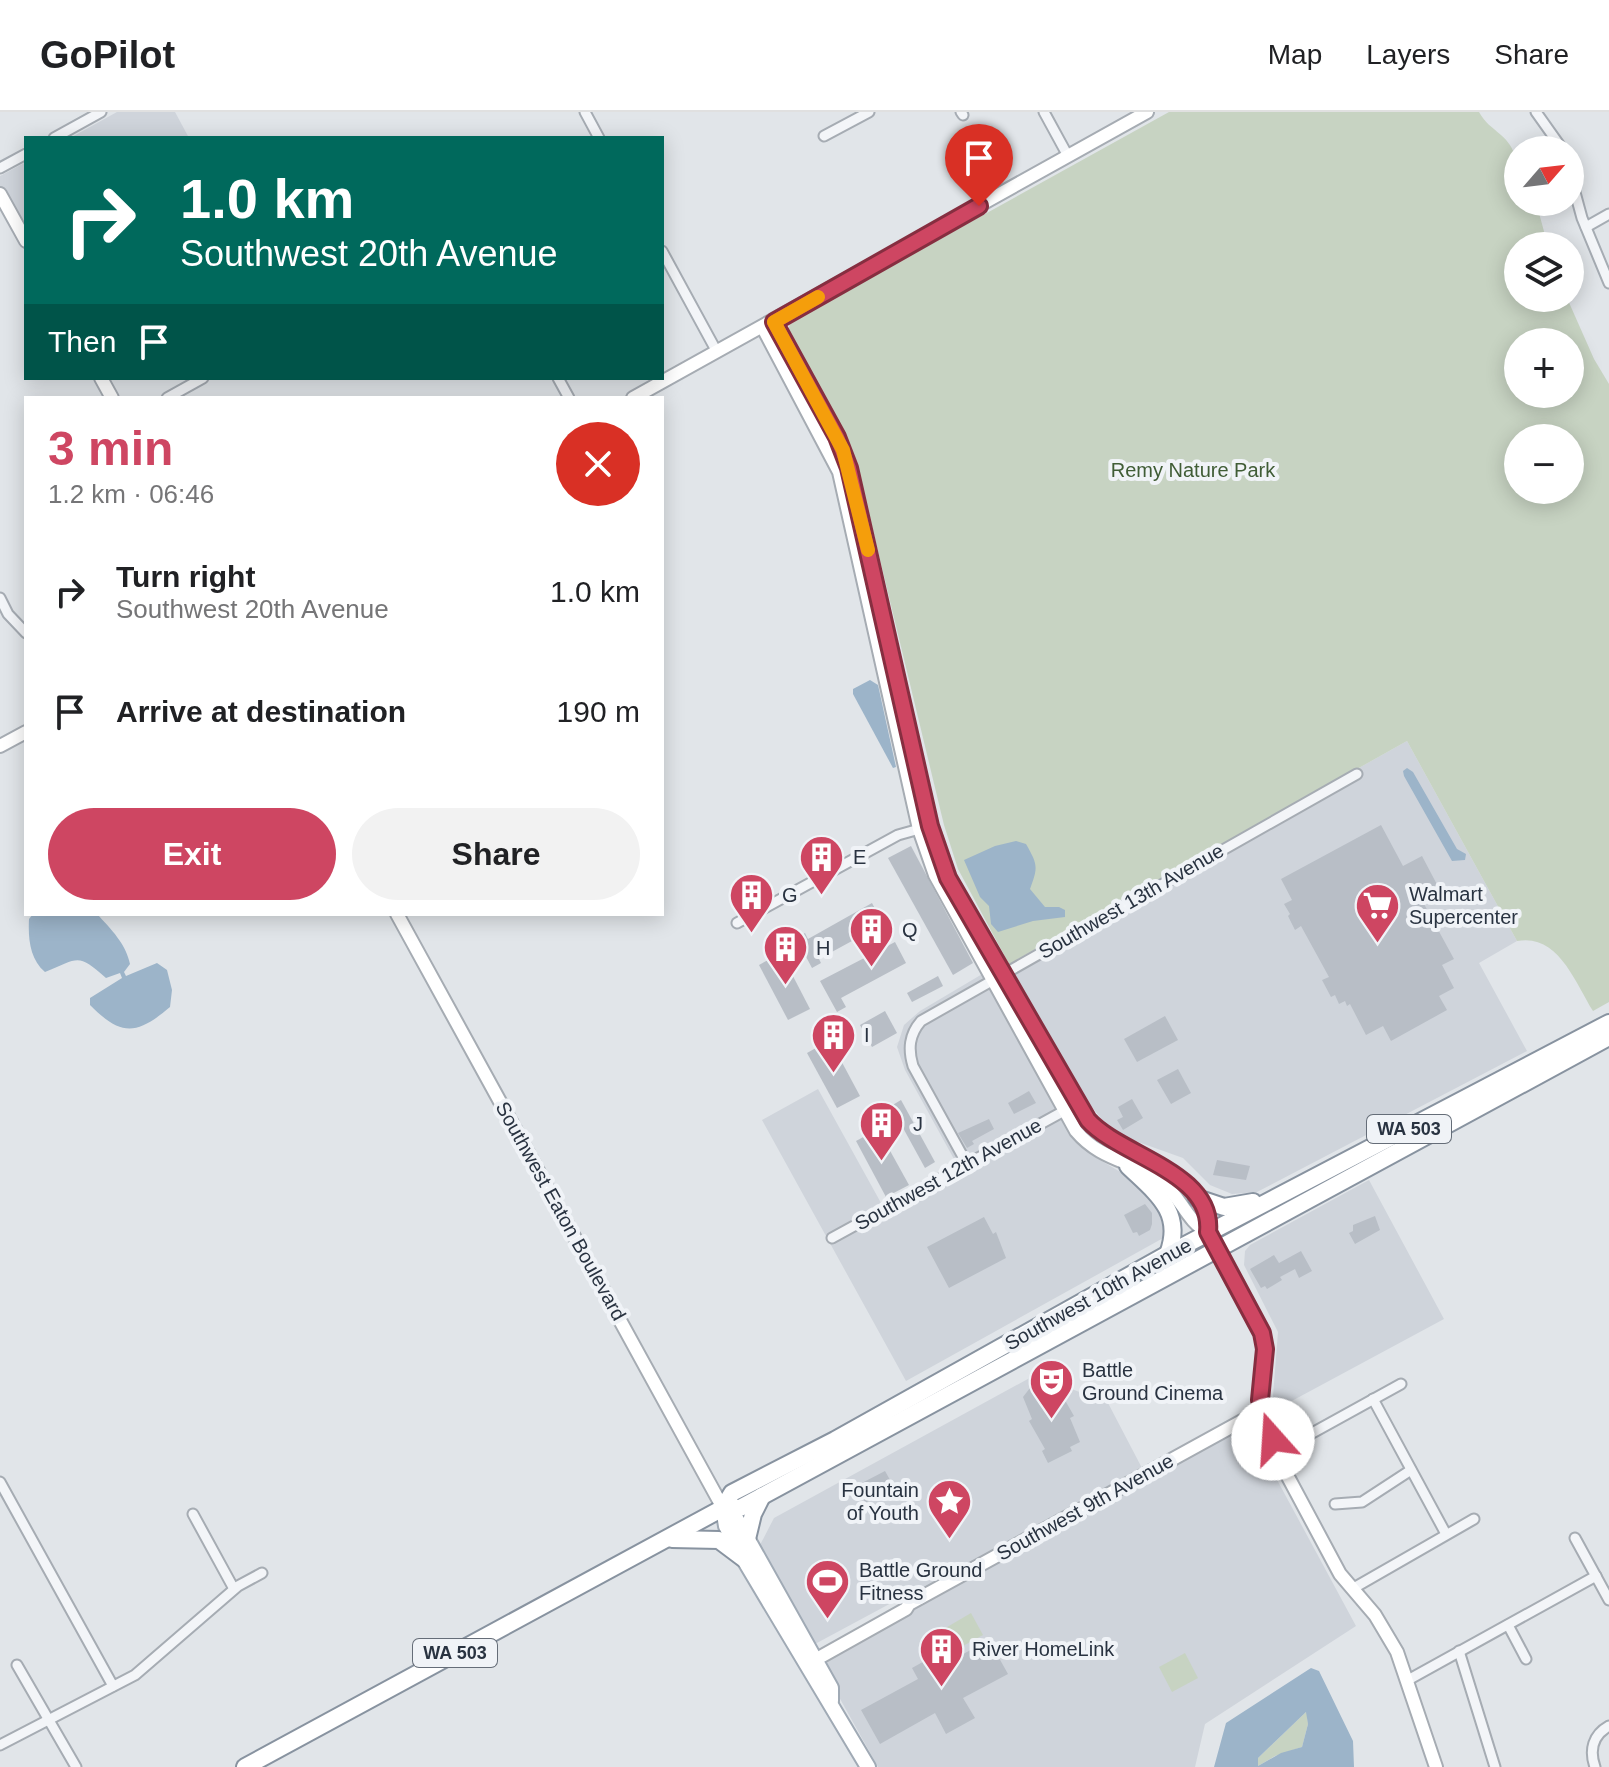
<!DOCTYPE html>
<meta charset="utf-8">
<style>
body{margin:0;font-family:Arial,sans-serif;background:#f2f2f2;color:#202124;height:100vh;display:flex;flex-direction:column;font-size:30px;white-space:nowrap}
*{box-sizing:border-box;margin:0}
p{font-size:26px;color:#757577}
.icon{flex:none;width:44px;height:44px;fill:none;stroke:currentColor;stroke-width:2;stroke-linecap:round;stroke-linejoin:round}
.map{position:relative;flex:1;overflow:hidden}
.details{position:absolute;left:24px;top:284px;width:640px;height:520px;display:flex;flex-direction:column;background:#fff;border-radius:0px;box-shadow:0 4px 20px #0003}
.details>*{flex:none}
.hud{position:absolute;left:24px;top:24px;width:640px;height:244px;border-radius:0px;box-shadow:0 4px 20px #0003;background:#00695c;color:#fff;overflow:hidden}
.needle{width:52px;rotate:62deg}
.buttons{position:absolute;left:1504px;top:24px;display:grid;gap:16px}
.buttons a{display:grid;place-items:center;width:80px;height:80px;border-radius:50%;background:#fff;box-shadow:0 4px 20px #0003;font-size:40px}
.pin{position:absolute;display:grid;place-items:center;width:68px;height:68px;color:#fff;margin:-82px -34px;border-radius:50% 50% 50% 0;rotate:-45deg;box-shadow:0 0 8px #0007}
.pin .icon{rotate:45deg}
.me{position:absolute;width:88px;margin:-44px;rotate:341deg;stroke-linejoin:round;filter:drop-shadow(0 0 6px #0008)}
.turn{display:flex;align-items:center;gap:28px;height:168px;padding:0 24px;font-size:36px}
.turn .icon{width:104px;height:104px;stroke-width:2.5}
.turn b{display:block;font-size:56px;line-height:68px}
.then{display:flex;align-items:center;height:76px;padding:0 24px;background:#0003;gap:16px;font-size:30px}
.round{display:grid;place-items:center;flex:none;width:84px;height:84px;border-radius:42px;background:#f2f2f2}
.overview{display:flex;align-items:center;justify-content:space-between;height:136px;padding:0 24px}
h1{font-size:48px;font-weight:700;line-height:60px;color:#ce4662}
.cta{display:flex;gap:16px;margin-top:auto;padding:16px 24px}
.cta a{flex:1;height:92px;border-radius:48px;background:#ce4662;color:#fff;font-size:32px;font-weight:700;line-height:92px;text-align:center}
.cta a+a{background:#f2f2f2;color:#202124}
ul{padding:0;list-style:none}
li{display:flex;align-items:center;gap:24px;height:120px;padding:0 24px}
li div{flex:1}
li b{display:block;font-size:30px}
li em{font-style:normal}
header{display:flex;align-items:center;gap:48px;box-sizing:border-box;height:112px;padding:0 40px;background:#fff;border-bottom:2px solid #e0e0e0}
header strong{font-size:38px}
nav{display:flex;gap:44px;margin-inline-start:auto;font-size:28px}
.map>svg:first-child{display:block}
.built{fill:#cfd4db}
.green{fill:#c7d3c2;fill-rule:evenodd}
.water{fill:#9cb4c9;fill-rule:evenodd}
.building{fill:#b8bec6}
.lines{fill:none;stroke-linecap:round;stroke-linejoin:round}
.street-casing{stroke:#a6acb3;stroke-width:13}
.secondary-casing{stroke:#a6acb3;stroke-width:16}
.primary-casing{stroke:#a0aab5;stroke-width:18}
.highway-casing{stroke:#8893a0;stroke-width:20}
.street{stroke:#f3f5f8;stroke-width:9}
.secondary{stroke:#fff;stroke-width:12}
.primary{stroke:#fff;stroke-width:14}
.highway{stroke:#fff;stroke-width:16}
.route-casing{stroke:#862e40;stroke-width:20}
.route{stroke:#ce4662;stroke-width:14}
.slow{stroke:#f59e0b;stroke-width:14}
.labels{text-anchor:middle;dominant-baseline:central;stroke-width:8;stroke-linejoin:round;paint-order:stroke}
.shield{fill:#f0f3f7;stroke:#656d78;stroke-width:2}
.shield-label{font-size:18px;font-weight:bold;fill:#293341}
.park-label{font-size:20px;fill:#405d36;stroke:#f0f3f7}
.poi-label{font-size:20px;fill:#293341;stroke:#f0f3f7;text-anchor:start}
.street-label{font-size:20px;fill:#293341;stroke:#f0f3f7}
</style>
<header>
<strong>GoPilot</strong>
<nav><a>Map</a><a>Layers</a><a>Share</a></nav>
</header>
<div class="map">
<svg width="1609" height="1655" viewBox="0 0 1609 1655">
<rect width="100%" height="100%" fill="#e1e5e9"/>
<g class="built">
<path d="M 117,0 L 175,0 L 189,26 L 70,26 Z"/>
<path d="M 26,50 L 26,122 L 0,74 L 0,64 Z"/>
<path d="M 1407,629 L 1517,829 L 1479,851 L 1527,939 L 1257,1080 L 1232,1082 L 1210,1073 L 1183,1046 L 1113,1021 L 1091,994 L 1009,852 Z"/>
<path d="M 984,861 L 1078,1029 L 1095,1045 L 1134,1068 L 1166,1105 L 1165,1125 L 906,1269 L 762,1008 L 818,977 L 886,1100 L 960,1058 L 905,958 L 897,935 L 904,913 L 920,899 Z"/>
<path d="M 1369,1068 L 1444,1207 L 1275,1298 L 1273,1284 L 1278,1220 L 1244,1153 L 1245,1139 L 1250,1133 Z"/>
<path d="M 1046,1257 L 1069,1276 L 1108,1291 L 1143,1358 L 915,1483 L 895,1489 L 815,1532 L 760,1433 L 774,1406 Z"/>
<path d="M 1248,1314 L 1356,1514 L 1205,1612 L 1195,1655 L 878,1655 L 824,1558 L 827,1544 Z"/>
</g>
<g class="green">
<path d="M 1169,0 L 1479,0 C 1485,11 1492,15 1501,23 C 1522,41 1518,65 1518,90 L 1536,90 L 1548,134 L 1518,134 L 1518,186 L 1567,186 L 1594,247 L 1609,272 L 1609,890 L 1593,899 C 1575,870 1558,821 1517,829 L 1407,629 L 1009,852 L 958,757 L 944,713 L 856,348 L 845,321 L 788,222 L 790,210 ZM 1518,230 L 1570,230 L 1570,282 L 1518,282 ZM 1518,326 L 1570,326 L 1570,378 L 1518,378 Z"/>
<path d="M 971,1501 L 983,1523 L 948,1542 L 937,1521 Z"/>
<path d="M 1185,1541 L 1198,1566 L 1172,1580 L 1159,1555 Z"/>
<path d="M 1307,1599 L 1308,1612 L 1302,1635 L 1275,1644 L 1258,1654 L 1258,1646 Z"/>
</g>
<g class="water">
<path d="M 870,568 L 878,573 L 896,655 L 893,656 L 853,582 L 853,577 Z"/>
<path d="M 1407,656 L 1413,660 L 1457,737 L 1466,742 L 1465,748 L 1452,749 L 1404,664 L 1403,659 Z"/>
<path d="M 1016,729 L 1026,732 C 1038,753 1038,755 1030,777 L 1045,795 L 1059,795 L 1065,798 L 1065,805 L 1033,809 L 998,820 L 991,812 L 989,794 L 980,785 L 964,748 L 995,734 Z"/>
<path d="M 33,802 L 97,802 C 111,817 126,832 130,852 L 124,860 L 126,864 L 157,851 L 167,858 L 172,878 L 170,895 C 136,924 121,924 90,893 L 90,886 L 122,866 L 120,861 L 106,866 C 77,841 80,846 45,860 C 30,847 28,827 29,807 Z"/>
<path d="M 1311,1556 L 1319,1559 L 1353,1629 L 1354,1655 L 1214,1655 L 1226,1611 ZM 1306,1600 L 1308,1612 L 1302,1635 L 1281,1641 L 1258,1654 L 1258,1646 Z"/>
</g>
<g class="building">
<path d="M 1381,713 L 1403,754 L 1422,744 L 1442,782 L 1424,792 L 1454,847 L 1442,853 L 1454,876 L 1439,884 L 1447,898 L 1391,929 L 1383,914 L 1366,923 L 1350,892 L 1347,894 L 1345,889 L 1339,892 L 1335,883 L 1331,885 L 1322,868 L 1329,865 L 1301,814 L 1295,818 L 1288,804 L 1290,802 L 1284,792 L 1292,788 L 1281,767 Z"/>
<path d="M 911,734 L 973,851 L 953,863 L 888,746 Z"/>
<path d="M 872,791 L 883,812 L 819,847 L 821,851 L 812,856 L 796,826 L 805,821 L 808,827 Z"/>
<path d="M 895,830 L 906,851 L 841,886 L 846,895 L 837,900 L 820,869 Z"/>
<path d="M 781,841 L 810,897 L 788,908 L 759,853 Z"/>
<path d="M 938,864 L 943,874 L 912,890 L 907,881 Z"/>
<path d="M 885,899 L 897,921 L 872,935 L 860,913 Z"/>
<path d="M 1165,904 L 1178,928 L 1137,950 L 1124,927 Z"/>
<path d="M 830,928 L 860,984 L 837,996 L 807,941 Z"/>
<path d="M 1178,957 L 1191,981 L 1171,992 L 1157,968 Z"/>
<path d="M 1029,979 L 1036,991 L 1014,1002 L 1008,991 Z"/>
<path d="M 1132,987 L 1143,1006 L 1123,1018 L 1117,1008 L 1123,1005 L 1118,995 Z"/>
<path d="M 901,988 L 935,1050 L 925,1056 L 891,994 Z"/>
<path d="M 989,1007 L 994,1017 L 972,1029 L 974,1032 L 967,1036 L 958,1021 Z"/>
<path d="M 878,1017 L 909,1073 L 886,1085 L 856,1029 Z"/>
<path d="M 1217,1048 L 1250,1054 L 1246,1068 L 1213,1063 Z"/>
<path d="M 1145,1092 L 1152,1101 L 1152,1112 L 1150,1118 L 1139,1124 L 1137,1120 L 1133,1121 L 1124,1103 Z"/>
<path d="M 1375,1104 L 1380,1118 L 1355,1132 L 1349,1121 L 1353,1119 L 1353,1113 Z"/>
<path d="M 984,1105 L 993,1122 L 996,1120 L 1006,1146 L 949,1176 L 927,1135 Z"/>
<path d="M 1301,1139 L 1312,1159 L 1299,1166 L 1295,1157 L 1280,1165 L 1282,1168 L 1267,1177 L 1265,1174 L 1261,1176 L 1250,1157 L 1274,1143 L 1279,1151 Z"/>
<path d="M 1049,1266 L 1055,1278 L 1058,1276 L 1074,1304 L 1070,1306 L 1080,1330 L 1070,1335 L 1072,1339 L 1048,1351 L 1042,1339 L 1045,1337 L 1029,1309 L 1032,1307 L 1023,1285 L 1030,1276 Z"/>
<path d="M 885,1359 L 894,1375 L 865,1391 L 858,1373 Z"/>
<path d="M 989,1528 L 1008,1562 L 963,1586 L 975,1606 L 946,1622 L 935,1601 L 880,1632 L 861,1598 L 918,1567 L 912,1556 L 937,1542 L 943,1553 Z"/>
</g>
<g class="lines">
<defs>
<g id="street">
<path d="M 585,0 L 599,26"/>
<path d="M 961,0 L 963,3"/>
<path d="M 1044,0 L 1068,44"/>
<path d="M 1536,0 L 1563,38"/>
<path d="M 824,24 L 869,0"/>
<path d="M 54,26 L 101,0"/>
<path d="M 0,56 L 26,42"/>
<path d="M 1570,62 L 1582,106 L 1609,171"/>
<path d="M 1586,115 L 1609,102"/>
<path d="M 662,139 L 717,240"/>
<path d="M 558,266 L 569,286"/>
<path d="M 167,286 L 203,266"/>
<path d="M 0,486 L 8,502 L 26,521"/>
<path d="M 737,811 L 898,723 L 923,716"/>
<path d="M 967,1052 L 913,954 C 908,937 909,923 921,909 L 1357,662"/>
<path d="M 832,1126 L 1064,999"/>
<path d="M 1373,1287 L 1446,1422"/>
<path d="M 1276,1341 L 1401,1272"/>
<path d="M 0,1370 L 113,1574"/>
<path d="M 1335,1392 L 1362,1390 L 1411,1358"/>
<path d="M 193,1402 L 234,1477"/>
<path d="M 1575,1426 L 1609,1488"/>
<path d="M 1352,1477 L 1474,1407"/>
<path d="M 1508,1513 L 1526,1547"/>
<path d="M 1459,1539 L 1495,1655"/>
<path d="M 17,1553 L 76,1655"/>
<path d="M 1408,1568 L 1596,1464"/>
<path d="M 0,1633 L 135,1563 L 238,1474 L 262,1461"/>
<path d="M 1595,1655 C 1589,1638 1593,1623 1609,1614"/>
</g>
<g id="secondary">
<path d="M 0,82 L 26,129"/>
<path d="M 774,210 L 837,325 L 849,356 L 930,714 L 948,766 L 1088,1008 C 1119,1044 1215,1059 1208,1120"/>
<path d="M 763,216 L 839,360 L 919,717 L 935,763 L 1076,1019 C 1102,1050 1134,1048 1162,1070 C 1181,1085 1187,1110 1208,1120 L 1262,1221 L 1265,1237 L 1260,1288 L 1279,1348 L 1340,1462 L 1375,1503 L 1397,1540 L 1436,1655"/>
<path d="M 101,266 L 112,286"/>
<path d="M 633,286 L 1147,0"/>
<path d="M 0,634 L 26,620"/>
<path d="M 397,802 L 723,1396"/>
<path d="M 815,1548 L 906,1497 L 909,1492 L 1262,1298"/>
</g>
<g id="primary">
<path d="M 723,1396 L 726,1414 L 743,1446 L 868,1655"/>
<path d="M 723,1396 L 737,1408 L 831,1576 L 831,1589"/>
</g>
<g id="highway">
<path d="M 1128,1054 C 1156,1081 1184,1100 1168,1142"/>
<path d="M 1197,1086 L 1224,1095 L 1253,1090"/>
<path d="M 723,1396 L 732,1381 L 835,1328 L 1168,1142 L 1609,911"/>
<path d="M 672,1427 L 719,1428 L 743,1446"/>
<path d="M 747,1427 L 753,1402 L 762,1384"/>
<path d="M 245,1655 L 723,1396 L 740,1396 L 1609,925"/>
</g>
</defs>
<use href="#street" class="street-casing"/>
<use href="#secondary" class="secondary-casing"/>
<use href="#primary" class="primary-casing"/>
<use href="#highway" class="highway-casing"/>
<use href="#street" class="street"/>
<use href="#secondary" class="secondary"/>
<use href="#primary" class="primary"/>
<use href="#highway" class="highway"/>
</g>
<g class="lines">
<defs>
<path id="route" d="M 979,94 L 774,210 L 837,325 L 849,356 L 930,714 L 948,766 L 1088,1008 C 1120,1044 1214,1060 1208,1120 L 1262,1221 L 1265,1237 L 1260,1288 L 1273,1327"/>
</defs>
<use href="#route" class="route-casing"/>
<use href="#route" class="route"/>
<path class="slow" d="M 818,185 L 774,210 L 843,338 L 868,438"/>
</g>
<defs>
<symbol id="building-pin" viewBox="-11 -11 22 30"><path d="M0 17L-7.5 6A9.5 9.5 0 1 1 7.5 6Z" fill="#ce4662" stroke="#f0f3f7"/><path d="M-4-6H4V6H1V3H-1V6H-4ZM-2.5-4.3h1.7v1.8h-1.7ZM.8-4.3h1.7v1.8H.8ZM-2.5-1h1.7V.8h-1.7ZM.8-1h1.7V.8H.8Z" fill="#fff"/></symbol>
<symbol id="supermarket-pin" viewBox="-11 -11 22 30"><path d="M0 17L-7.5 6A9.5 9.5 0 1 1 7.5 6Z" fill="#ce4662" stroke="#f0f3f7"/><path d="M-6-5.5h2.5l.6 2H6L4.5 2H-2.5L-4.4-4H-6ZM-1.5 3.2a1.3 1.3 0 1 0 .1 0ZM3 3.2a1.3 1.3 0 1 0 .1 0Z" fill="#fff"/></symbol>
<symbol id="theatre-pin" viewBox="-11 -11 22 30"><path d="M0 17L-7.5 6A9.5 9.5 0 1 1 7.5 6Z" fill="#ce4662" stroke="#f0f3f7"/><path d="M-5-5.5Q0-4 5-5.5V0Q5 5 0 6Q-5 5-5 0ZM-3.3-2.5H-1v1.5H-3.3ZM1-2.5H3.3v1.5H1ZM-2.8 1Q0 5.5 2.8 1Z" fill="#fff"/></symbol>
<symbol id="sight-pin" viewBox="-11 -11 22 30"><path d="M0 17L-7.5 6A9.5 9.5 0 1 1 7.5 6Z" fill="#ce4662" stroke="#f0f3f7"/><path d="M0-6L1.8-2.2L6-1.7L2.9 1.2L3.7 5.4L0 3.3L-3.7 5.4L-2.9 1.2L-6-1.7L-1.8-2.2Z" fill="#fff"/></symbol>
<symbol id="stadium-pin" viewBox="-11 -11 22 30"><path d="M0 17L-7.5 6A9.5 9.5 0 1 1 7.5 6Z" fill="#ce4662" stroke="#f0f3f7"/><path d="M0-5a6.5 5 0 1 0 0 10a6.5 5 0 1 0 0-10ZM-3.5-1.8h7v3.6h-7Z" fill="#fff"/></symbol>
</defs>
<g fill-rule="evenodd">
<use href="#building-pin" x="796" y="720" width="51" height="69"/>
<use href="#building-pin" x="726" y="758" width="51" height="69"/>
<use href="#supermarket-pin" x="1352" y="768" width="51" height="69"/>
<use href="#building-pin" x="846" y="792" width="51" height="69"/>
<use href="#building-pin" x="760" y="810" width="51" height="69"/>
<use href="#building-pin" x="808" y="898" width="51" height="69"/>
<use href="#building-pin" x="856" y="986" width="51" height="69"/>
<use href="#theatre-pin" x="1026" y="1244" width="51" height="69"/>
<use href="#sight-pin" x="924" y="1364" width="51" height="69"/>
<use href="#stadium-pin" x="802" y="1444" width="51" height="69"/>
<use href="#building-pin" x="916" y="1512" width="51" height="69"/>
</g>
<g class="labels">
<g class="shield">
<rect x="1367" y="1003" width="84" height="28" rx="6"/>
<rect x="413" y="1527" width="84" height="28" rx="6"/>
</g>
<g class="shield-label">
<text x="1409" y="1017">WA 503</text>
<text x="455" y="1541">WA 503</text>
</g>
<g class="park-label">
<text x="1193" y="358">Remy Nature Park</text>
</g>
<g class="poi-label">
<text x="853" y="745">E</text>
<text x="1409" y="782">Walmart<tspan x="1409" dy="23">Supercenter</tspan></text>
<text x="782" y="783">G</text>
<text x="902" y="818">Q</text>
<text x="816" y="836">H</text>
<text x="864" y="923">I</text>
<text x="913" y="1012">J</text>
<text x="1082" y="1258">Battle<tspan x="1082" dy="23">Ground Cinema</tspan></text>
<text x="919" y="1378" text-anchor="end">Fountain<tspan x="919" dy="23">of Youth</tspan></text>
<text x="859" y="1458">Battle Ground<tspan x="859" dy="23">Fitness</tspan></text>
<text x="972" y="1537">River HomeLink</text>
</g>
<g class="street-label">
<text transform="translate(1131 789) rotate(-30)">Southwest 13th Avenue</text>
<text transform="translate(948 1062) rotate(-29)">Southwest 12th Avenue</text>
<text transform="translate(561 1099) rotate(61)">Southwest Eaton Boulevard</text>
<text transform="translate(1098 1182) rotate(-29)">Southwest 10th Avenue</text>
<text transform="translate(1085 1395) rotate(-29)">Southwest 9th Avenue</text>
</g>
</g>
</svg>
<div class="buttons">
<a><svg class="needle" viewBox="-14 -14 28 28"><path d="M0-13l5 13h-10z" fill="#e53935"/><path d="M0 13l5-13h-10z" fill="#757577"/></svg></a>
<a><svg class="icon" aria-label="layers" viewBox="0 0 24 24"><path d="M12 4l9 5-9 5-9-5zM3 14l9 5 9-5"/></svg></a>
<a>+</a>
<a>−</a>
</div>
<div class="pin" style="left:979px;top:94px;background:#d93025"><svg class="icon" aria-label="arrive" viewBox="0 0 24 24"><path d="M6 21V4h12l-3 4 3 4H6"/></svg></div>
<svg class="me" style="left:1273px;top:1327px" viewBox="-20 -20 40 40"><circle r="19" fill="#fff"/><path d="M0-13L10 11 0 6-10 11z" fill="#ce4662"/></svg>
<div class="hud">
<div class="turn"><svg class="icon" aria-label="right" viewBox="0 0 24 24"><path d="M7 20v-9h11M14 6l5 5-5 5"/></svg><div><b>1.0 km</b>Southwest 20th Avenue</div></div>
<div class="then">Then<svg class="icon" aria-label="arrive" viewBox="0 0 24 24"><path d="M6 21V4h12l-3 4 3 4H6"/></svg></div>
</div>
<section class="details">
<div class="overview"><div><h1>3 min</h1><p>1.2 km · 06:46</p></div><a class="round" style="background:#d93025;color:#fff"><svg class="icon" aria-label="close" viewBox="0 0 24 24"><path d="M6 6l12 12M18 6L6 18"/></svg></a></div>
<ul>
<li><svg class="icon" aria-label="right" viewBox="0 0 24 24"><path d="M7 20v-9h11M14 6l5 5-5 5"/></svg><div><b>Turn right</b><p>Southwest 20th Avenue</p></div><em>1.0 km</em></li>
<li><svg class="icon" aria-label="arrive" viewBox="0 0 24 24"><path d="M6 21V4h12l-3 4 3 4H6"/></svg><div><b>Arrive at destination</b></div><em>190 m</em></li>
</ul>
<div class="cta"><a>Exit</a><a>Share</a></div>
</section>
</div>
